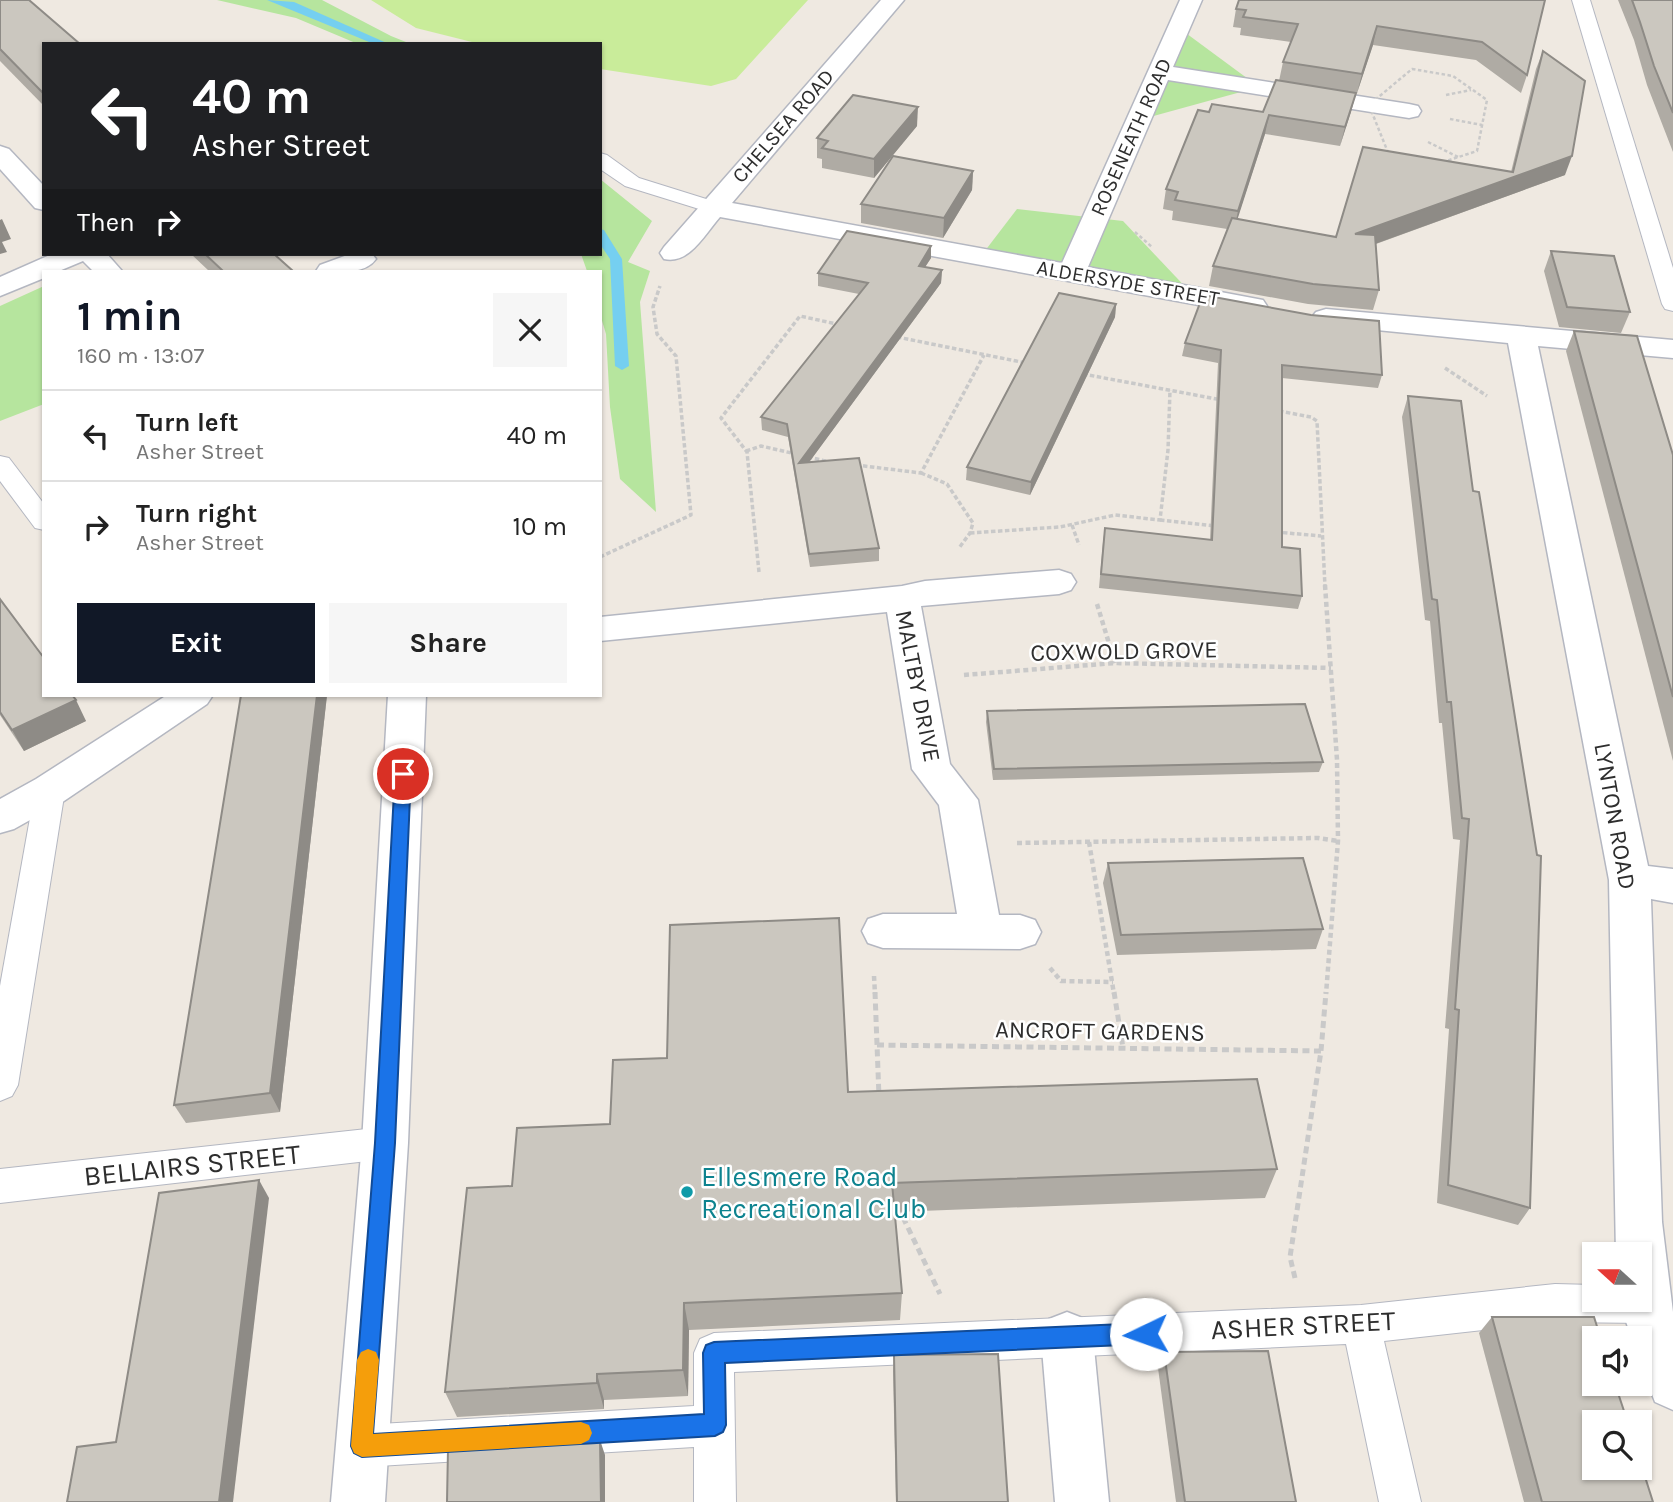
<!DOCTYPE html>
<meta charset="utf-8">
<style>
body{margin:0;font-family:Karla,sans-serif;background:#f6f6f6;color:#222;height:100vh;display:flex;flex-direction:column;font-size:26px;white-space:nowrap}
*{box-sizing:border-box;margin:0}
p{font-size:23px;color:#767676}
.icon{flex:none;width:38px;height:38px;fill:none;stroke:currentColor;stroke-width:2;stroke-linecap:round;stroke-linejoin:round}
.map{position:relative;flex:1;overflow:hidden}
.side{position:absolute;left:42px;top:270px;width:560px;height:427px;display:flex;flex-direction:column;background:#fff;border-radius:0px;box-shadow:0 2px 5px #0004}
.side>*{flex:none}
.guide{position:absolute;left:42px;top:42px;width:560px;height:214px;border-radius:0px;box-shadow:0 2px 5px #0004;background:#202124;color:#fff;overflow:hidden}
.needle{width:46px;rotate:291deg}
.tools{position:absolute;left:1582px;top:1242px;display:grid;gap:14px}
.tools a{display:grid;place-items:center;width:70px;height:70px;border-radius:0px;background:#fff;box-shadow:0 2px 5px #0004;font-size:35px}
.pin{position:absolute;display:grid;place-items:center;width:60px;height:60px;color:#fff;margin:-30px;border:4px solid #fff;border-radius:50%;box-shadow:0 2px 7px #0007}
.me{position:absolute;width:77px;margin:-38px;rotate:267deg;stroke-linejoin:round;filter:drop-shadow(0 0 5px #0008)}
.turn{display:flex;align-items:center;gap:24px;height:147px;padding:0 35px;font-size:32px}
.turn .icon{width:91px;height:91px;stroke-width:2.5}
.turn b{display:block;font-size:49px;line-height:60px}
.then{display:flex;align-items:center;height:66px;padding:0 35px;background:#0003;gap:14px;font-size:26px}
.round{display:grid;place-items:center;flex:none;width:74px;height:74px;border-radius:0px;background:#f6f6f6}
.overview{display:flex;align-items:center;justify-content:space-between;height:119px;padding:0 35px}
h1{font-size:42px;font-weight:700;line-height:52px;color:#111827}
.button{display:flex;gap:14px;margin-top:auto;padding:14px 35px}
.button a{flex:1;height:80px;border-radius:0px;background:#111827;color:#fff;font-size:28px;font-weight:700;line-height:80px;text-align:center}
.button a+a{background:#f6f6f6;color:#222}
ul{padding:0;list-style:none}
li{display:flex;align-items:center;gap:21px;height:91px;padding:0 35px;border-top:2px solid #e0e0e0}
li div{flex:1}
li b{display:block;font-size:26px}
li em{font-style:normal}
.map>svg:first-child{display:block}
.green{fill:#b6e59e}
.pitch{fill:#c9ec9a}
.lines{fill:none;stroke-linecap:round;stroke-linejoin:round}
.stream{fill:#75cff0;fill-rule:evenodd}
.lane-casing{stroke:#b4b7c1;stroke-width:2}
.street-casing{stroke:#b4b7c1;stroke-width:3}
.path-far3{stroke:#c9c9c9;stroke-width:2.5;stroke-dasharray:3.5 2.5;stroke-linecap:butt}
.path-far2{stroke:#c9c9c9;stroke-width:3.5;stroke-dasharray:4.5 2.5;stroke-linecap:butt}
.path-far1{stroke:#c9c9c9;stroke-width:4.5;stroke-dasharray:5 3.5;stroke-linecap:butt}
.path{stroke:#c9c9c9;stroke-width:5;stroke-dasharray:7 4.5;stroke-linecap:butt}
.lane{fill:#fff;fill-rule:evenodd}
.street{fill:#fff;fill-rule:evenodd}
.wall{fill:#afaba4}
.shaded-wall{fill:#8e8b86}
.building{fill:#cbc7bf;stroke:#8e8b86;stroke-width:2}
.route{fill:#1a73e8;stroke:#114b97;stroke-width:2}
.slow{fill:#f59e0b}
.culture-dot{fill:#0f9aa8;stroke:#fff;stroke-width:2.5}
.labels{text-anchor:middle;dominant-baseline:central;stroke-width:5;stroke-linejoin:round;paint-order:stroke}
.far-street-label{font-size:21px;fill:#2e2e2e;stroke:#fff}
.street-label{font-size:24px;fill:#2e2e2e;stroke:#fff}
.near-street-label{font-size:28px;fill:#2e2e2e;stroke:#fff}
.near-culture-label{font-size:28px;fill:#0d838f;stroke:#fff;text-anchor:start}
</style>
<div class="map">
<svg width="1673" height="1502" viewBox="0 0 1673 1502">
<rect width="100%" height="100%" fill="#efe9e1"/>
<g class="green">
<path d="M 217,0 L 322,0 L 391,36 L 411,44 L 358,44 L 296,18 Z"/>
<path d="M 1179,28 L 1259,87 L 1139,120 Z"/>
<path d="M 600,179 L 652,221 L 628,262 L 650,271 L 640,302 L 656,512 L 620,479 L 610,407 L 606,334 L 600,314 L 600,271 L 587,271 L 581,254 L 600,254 Z"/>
<path d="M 1017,209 L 1123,221 L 1193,295 L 981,256 Z"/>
<path d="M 44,286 L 44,404 L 0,421 L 0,306 Z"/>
</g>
<path class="pitch" d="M 371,0 L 808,0 L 736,79 L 711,86 L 600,69 L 600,44 L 480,44 L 416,28 Z"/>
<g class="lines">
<g class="stream">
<path d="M 267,0 L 294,2 L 389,44 L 374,44 Z"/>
<path d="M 600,229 L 604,230 L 622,259 L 629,366 L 622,370 L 615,366 L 610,259 L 600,244 Z"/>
</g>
<defs>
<g id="lane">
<path d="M 1572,0 L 1590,0 L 1673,268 L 1673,311 L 1665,309 L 1662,304 Z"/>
<path d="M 600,153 L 607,155 L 639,178 L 719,203 L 722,207 L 719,211 L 712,213 L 625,186 L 600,169 Z"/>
<path d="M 0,456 L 9,458 L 44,504 L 44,530 L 35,528 L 0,481 Z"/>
<path d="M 50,778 L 61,782 L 65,790 L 18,1085 L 12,1096 L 0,1101 L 0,986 L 35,790 L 39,782 Z"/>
<path d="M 385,1127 L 398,1131 L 403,1143 L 398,1155 L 385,1159 L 0,1203 L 0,1169 Z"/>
<path d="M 1555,1284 L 1594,1285 L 1594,1300 L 1640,1300 L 1640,1285 L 1659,1291 L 1664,1304 L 1659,1317 L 1645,1323 L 1555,1322 L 1384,1341 L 1421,1502 L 1379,1502 L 1346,1344 L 734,1372 L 736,1502 L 694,1502 L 694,1447 L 362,1467 L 347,1461 L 341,1446 L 347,1431 L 362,1425 L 694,1406 L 694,1353 L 700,1339 L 714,1333 L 1361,1305 Z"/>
</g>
<g id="street">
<path d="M 881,0 L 904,0 L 732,203 L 1062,263 L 1180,0 L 1202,0 L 1173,67 L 1409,104 L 1418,106 L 1421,111 L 1418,116 L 1409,118 L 1168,80 L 1088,267 L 1263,300 L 1267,306 L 1263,312 L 1253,315 L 720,217 C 705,234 689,265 664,259 L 660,253 L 664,247 Z"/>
<path d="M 0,146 L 9,149 L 44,186 L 44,210 L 35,208 L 0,169 Z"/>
<path d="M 52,254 L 107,254 L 122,271 L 93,271 L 83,261 L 59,271 L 44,271 L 44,278 L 0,296 L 0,277 Z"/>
<path d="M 350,254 L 372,254 L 376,259 C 364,276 334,272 316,271 L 320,265 Z"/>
<path d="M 1326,309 L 1673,340 L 1673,358 L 1538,346 L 1648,866 L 1673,869 L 1673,903 L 1651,899 L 1662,1222 L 1673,1312 L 1673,1410 L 1655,1402 L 1640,1363 L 1640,1339 L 1632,1339 L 1620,1304 L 1620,1300 L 1640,1300 L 1640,1255 L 1616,1255 L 1609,880 L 1508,343 L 1316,324 L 1311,318 L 1316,312 Z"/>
<path d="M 1059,570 L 1071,574 L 1076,582 L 1071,590 L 1059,594 L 921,606 L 950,764 L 978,800 L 999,915 L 1020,915 L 1035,920 L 1041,932 L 1035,944 L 1020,949 L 883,948 L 868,943 L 862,931 L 868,919 L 883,914 L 957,914 L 939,805 L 912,769 L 887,612 L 600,641 L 600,617 L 902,586 L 925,581 Z"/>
<path d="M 167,695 L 213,695 L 207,704 L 64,801 L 14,829 L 0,833 L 0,799 L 36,779 Z"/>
<path d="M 388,695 L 426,695 L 408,1143 L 385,1502 L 331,1502 L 362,1143 Z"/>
<path d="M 1067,1312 L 1085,1319 L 1093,1337 L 1109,1502 L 1055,1502 L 1041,1337 L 1049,1319 Z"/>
</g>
</defs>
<use href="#lane" class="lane-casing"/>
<use href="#street" class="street-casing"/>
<g class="path-far3">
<path d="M 1412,69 L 1453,76 L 1487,100 L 1477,151 L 1437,164 L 1389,155 L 1369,105 Z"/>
<path d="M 1446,95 L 1471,90"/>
<path d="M 1450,119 L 1482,125"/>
<path d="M 1428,142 L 1458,157"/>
<path d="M 1135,232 L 1152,247"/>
</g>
<g class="path-far2">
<path d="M 897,337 L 1026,363"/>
<path d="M 1445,368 L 1487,396"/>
<path d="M 1083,374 L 1222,400"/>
<path d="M 1279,411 L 1311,417 L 1317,421 L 1325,587"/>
<path d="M 746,451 L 761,446 L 796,454"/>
<path d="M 808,457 L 830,462"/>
<path d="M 856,465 L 921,473 L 984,355"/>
<path d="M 921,473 L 947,484 L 973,523 L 970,533 L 959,548"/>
<path d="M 1160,520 L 1215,526"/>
<path d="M 1072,525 L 1079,545"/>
<path d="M 1276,532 L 1321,536"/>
<path d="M 970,533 L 1060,527 L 1115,515 L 1160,520 L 1168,450 L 1170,390"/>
<path d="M 600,557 L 691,515 L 676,356 L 657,334 L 653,307 L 660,286"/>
<path d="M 759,572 L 747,452 L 721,418 L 800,316 L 841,325"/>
</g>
<g class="path-far1">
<path d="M 1325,585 L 1337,760 L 1338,841 L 1326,994"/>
<path d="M 1097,604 L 1115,663"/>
<path d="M 964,675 L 1115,663 L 1331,668"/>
<path d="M 1089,842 L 1114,994"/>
<path d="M 1017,843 L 1318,838 L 1338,841"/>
<path d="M 1050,968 L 1061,981 L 1113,982"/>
<path d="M 874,976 L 875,994"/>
</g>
<g class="path">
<path d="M 875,992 L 879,1097"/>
<path d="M 1114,992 L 1123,1048"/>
<path d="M 877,1045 L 1321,1051"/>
<path d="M 898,1207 L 940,1294"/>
<path d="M 1295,1278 L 1290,1257 L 1321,1051 L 1326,992"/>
</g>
<use href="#lane" class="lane"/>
<use href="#street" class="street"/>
</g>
<g class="wall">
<path d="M 0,0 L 44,44 L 44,106 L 0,61 Z"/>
<path d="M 1545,0 L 1527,75 L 1521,93 L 1476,60 L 1373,45 L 1357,93 L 1356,93 L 1340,146 L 1265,134 L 1237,219 L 1336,237 L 1511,172 L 1536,69 L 1543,51 L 1565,175 L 1376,244 L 1379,290 L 1373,310 L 1308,304 L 1209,286 L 1213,266 L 1227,229 L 1172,220 L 1173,211 L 1163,209 L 1166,189 L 1209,112 L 1263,112 L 1279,81 L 1283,62 L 1291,42 L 1240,35 L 1241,28 L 1233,27 L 1236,9 Z"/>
<path d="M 1618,0 L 1673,0 L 1673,152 L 1647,85 L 1634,40 Z"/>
<path d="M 917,126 L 874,178 L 822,168 L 822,159 L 817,158 L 817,138 Z"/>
<path d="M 973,171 L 972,190 L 943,238 L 861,223 L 861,204 Z"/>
<path d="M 931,246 L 931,258 L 925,267 L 942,270 L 941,283 L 809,462 L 879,548 L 879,561 L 810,567 L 788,437 L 762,430 L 761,417 L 859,294 L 818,286 L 818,273 Z"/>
<path d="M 1551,251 L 1630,312 L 1621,333 L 1559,327 L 1544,271 Z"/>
<path d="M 191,254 L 274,254 L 293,271 L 209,271 Z"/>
<path d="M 1116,304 L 1115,317 L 1030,495 L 966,480 L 967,467 Z"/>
<path d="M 1574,331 L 1673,455 L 1673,761 L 1566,351 Z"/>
<path d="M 1185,343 L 1382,375 L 1378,388 L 1282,378 L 1282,547 L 1302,596 L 1298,609 L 1099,588 L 1103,542 L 1105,528 L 1210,540 L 1218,363 L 1182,356 Z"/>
<path d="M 1408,396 L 1530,1208 L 1518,1225 L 1437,1203 L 1449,1029 L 1445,1028 L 1460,840 L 1453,839 L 1442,723 L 1439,723 L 1430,621 L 1425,620 L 1402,417 Z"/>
<path d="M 0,599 L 86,721 L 24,751 L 0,715 Z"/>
<path d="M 241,695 L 327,695 L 280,1112 L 186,1123 L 174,1105 Z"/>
<path d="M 987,711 L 1323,762 L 1319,772 L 993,780 L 986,722 Z"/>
<path d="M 1108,863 L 1323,929 L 1316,949 L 1117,955 L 1103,883 Z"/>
<path d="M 667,1058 L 848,1092 L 1277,1169 L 1265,1198 L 895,1212 L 902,1293 L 900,1320 L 689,1330 L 688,1396 L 604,1400 L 604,1409 L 457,1417 L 445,1392 L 512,1186 L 610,1124 Z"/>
<path d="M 1492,1317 L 1653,1502 L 1524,1502 L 1479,1333 Z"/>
<path d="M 1164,1352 L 1296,1502 L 1176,1502 L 1158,1368 Z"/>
<path d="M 894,1355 L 1008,1502 L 896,1502 L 893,1371 Z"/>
</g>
<g class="shaded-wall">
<path d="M 1377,26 L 1373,45 L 1357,93 L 1362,74 Z"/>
<path d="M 1356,93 L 1351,112 L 1340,146 L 1345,127 Z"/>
<path d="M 918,107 L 917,126 L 874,178 L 874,159 Z"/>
<path d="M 1269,115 L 1265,134 L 1234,230 L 1238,211 Z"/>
<path d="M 1572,156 L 1565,175 L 1350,253 L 1355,234 Z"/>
<path d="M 973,171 L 972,190 L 943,238 L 944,218 Z"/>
<path d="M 2,219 L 11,239 L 2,242 L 7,252 L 0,254 L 0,220 Z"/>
<path d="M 931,246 L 931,258 L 918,278 L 919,266 Z"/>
<path d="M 942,270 L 941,283 L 799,476 L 799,463 Z"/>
<path d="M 1116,304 L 1115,317 L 1030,495 L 1031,482 Z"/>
<path d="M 317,695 L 327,695 L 280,1112 L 270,1093 Z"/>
<path d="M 76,700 L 86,721 L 24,751 L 12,730 Z"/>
<path d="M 259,1180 L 269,1198 L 233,1502 L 219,1502 Z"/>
<path d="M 684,1303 L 689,1330 L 688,1396 L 683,1370 Z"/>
<path d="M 597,1374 L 604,1400 L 604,1409 L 597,1383 Z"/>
<path d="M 600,1440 L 605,1455 L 605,1502 L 601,1502 Z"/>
</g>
<g class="building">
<path d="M 0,0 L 29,0 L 80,44 L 44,44 L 44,94 L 0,49 Z"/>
<path d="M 1239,0 L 1545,0 L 1527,75 L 1482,42 L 1377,26 L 1362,74 L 1283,62 L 1298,24 L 1243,17 L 1246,10 L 1236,9 Z"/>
<path d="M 1632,0 L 1673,0 L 1673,113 L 1654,66 L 1640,22 Z"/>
<path d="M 1543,51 L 1585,81 L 1572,156 L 1355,234 L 1375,235 L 1379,290 L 1313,284 L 1213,266 L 1232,218 L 1336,237 L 1363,147 L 1513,172 Z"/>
<path d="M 1276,80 L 1356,93 L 1345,127 L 1269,115 L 1238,211 L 1175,200 L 1178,192 L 1166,189 L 1198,110 L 1209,112 L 1212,104 L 1263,112 Z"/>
<path d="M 853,95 L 918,107 L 874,159 L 822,148 L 828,141 L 817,138 Z"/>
<path d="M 893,156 L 973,171 L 944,218 L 861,204 Z"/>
<path d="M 847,231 L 931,246 L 919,266 L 942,270 L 799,463 L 859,458 L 879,548 L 809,554 L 787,424 L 761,417 L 868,283 L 818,273 Z"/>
<path d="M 1551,251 L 1614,256 L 1630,312 L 1567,307 Z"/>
<path d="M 205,254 L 274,254 L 293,271 L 223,271 Z"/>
<path d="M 1059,293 L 1116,304 L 1031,482 L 967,467 Z"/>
<path d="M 1203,295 L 1311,315 L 1379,321 L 1382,375 L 1282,365 L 1282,547 L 1300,549 L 1302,596 L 1101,574 L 1105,528 L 1212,540 L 1221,350 L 1185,343 Z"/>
<path d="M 1574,331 L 1637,336 L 1673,455 L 1673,697 Z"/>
<path d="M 1408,396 L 1461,401 L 1473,491 L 1479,492 L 1537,855 L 1541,856 L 1530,1208 L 1448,1185 L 1459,1010 L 1455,1009 L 1469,819 L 1462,818 L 1451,702 L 1447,702 L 1437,600 L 1432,599 Z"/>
<path d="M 0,599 L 44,658 L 44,695 L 72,695 L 76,700 L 12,730 L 0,712 Z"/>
<path d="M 241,695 L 317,695 L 270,1093 L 174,1105 Z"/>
<path d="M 1305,704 L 1323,762 L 994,769 L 987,711 Z"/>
<path d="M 1303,858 L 1323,929 L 1121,935 L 1108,863 Z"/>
<path d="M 839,918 L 848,1092 L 1257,1079 L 1277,1169 L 892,1183 L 902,1293 L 684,1303 L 683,1370 L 597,1374 L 597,1383 L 445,1392 L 467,1188 L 512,1186 L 517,1128 L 610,1124 L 613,1060 L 667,1058 L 670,925 Z"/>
<path d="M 259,1180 L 219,1502 L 67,1502 L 77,1447 L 116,1442 L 159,1193 Z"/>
<path d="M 1492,1317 L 1594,1317 L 1601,1339 L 1594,1339 L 1594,1384 L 1615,1384 L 1628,1423 L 1594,1423 L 1594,1468 L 1640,1468 L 1640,1461 L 1653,1502 L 1542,1502 Z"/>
<path d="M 1268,1351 L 1296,1502 L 1185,1502 L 1164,1352 Z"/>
<path d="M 998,1354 L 1008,1502 L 897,1502 L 894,1355 Z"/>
<path d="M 600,1440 L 601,1502 L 447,1502 L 448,1449 Z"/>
</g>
<path class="route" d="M 403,768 L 411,774 L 395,1143 L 373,1434 L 704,1414 L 703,1353 L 706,1345 L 714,1342 L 1146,1323 L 1154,1326 L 1157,1334 L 1154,1341 L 1146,1344 L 725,1363 L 726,1425 L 723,1432 L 715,1436 L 362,1457 L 354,1453 L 351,1446 L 375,1143 L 395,774 Z"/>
<path class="slow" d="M 368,1349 L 376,1352 L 379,1360 L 373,1434 L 581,1422 L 589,1425 L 592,1433 L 589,1440 L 581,1444 L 362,1457 L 354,1453 L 351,1446 L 357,1360 L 361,1352 Z"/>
<circle class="culture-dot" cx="687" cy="1192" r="7"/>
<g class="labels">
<g class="far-street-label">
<text transform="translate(783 126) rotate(-49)">CHELSEA ROAD</text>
<text transform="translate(1131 137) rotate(-66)">ROSENEATH ROAD</text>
<text transform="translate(1128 283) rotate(10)">ALDERSYDE STREET</text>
</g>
<g class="street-label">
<text transform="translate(1124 651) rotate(-1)">COXWOLD GROVE</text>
<text transform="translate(918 686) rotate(79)">MALTBY DRIVE</text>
<text transform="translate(1615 816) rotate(80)">LYNTON ROAD</text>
<text transform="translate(1100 1031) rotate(1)">ANCROFT GARDENS</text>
</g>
<g class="near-street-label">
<text transform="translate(192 1165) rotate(-6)">BELLAIRS STREET</text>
<text transform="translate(1303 1325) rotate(-3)">ASHER STREET</text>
</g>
<g class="near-culture-label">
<text x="701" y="1176">Ellesmere Road<tspan x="701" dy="32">Recreational Club</tspan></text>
</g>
</g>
</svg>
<div class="tools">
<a><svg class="needle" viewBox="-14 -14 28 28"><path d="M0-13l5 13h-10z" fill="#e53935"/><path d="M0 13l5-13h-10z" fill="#767676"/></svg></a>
<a><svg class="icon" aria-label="sound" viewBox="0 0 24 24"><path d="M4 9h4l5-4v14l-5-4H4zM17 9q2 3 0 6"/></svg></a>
<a><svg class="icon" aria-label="search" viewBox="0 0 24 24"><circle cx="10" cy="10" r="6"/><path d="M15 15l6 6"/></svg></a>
</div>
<div class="pin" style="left:403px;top:774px;background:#d93025"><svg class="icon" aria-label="arrive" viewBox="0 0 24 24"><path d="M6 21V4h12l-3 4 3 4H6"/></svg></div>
<svg class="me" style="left:1146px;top:1334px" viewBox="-20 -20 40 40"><circle r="19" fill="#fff"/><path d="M0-13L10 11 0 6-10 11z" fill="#1a73e8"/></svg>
<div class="guide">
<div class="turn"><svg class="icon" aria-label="left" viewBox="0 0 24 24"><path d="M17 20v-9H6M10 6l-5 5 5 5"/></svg><div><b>40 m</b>Asher Street</div></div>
<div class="then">Then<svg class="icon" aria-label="right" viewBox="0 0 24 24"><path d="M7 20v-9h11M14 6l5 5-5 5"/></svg></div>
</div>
<section class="side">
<div class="overview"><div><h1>1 min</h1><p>160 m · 13:07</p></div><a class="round"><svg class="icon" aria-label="close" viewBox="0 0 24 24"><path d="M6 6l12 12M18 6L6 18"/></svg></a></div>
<ul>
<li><svg class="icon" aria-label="left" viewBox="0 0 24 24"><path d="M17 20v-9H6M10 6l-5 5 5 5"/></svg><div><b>Turn left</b><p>Asher Street</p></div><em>40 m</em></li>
<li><svg class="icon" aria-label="right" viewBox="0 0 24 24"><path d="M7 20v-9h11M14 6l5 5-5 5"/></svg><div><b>Turn right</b><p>Asher Street</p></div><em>10 m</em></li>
</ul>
<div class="button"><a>Exit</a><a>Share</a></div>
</section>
</div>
